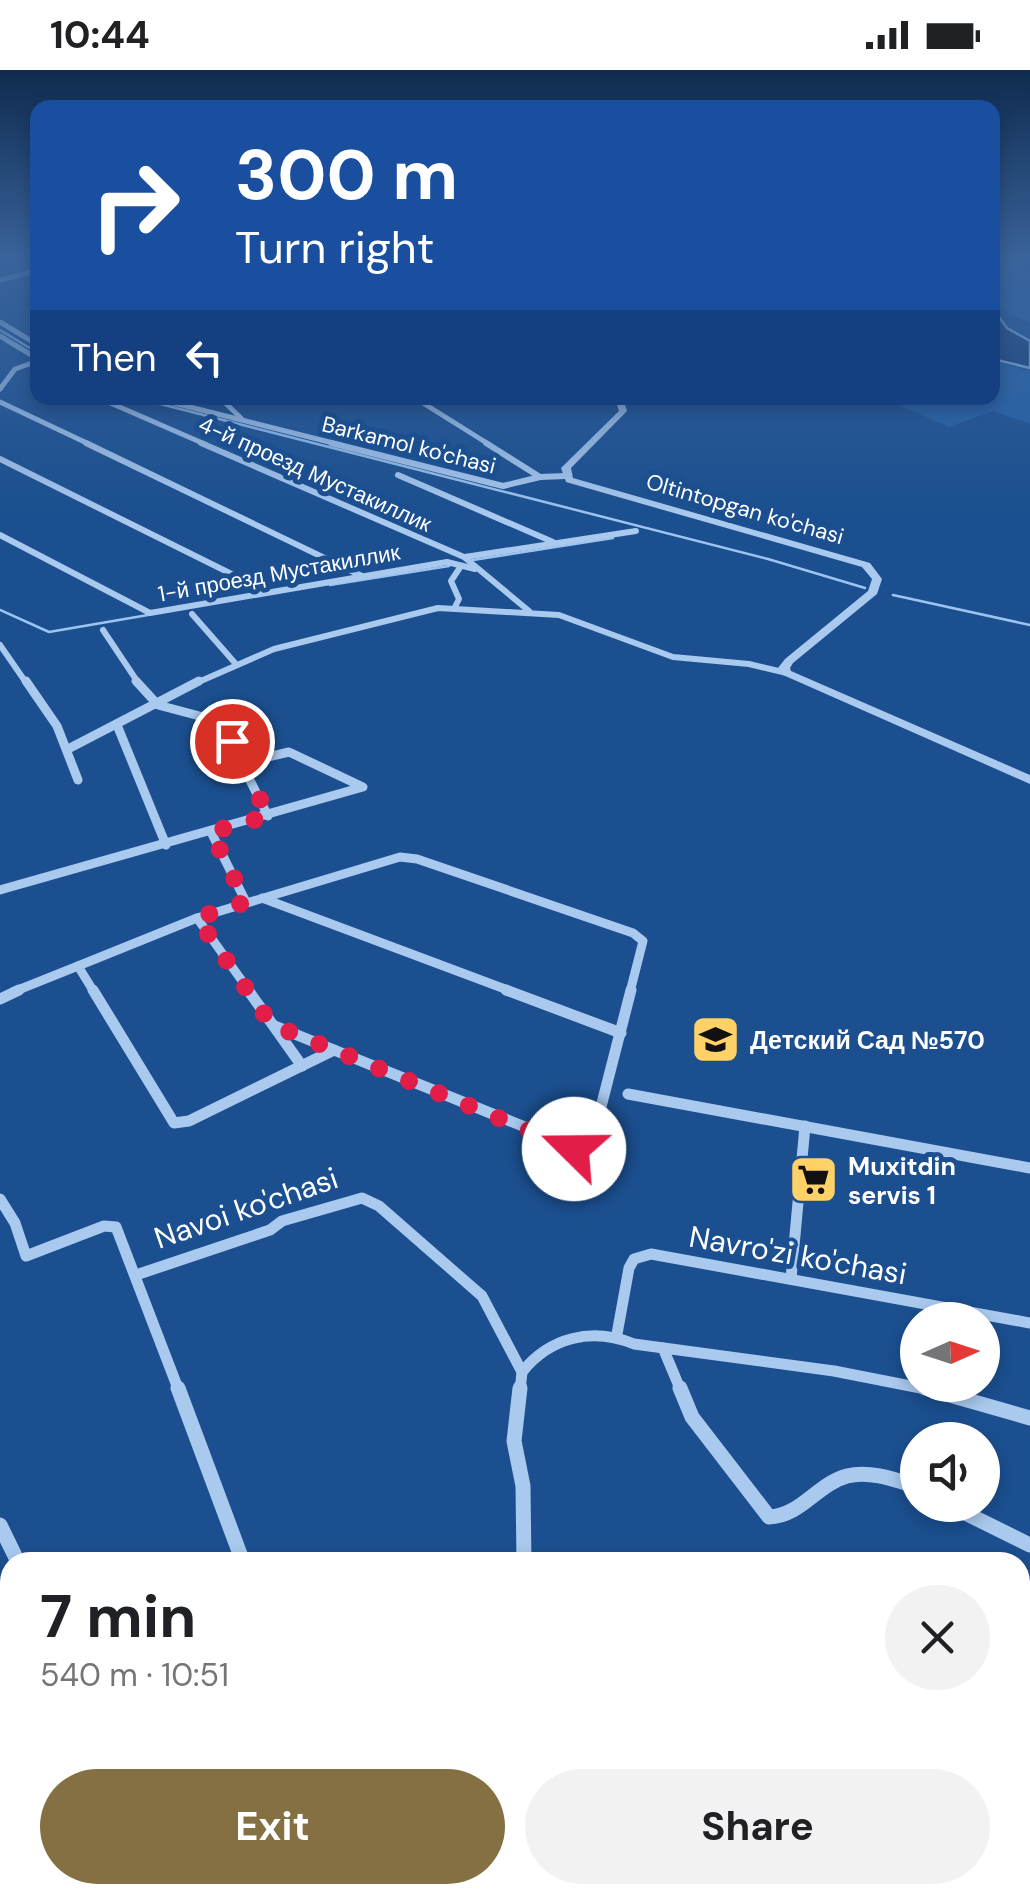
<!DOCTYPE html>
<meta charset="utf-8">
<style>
body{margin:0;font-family:"DM Sans",sans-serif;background:#f2f2f2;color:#202124;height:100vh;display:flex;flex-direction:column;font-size:38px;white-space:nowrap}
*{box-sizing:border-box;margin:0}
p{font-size:32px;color:#757577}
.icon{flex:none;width:55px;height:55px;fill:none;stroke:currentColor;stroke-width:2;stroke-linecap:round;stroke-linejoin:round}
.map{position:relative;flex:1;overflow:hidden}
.panel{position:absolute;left:0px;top:1482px;width:1030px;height:352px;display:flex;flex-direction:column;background:#fff;border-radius:30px 30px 0 0;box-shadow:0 5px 15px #0003}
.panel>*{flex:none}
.guide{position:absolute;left:30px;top:30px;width:970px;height:305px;border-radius:20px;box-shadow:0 5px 15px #0003;background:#1a4fa0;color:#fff;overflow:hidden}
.needle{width:65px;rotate:87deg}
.buttons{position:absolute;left:900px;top:1232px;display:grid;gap:20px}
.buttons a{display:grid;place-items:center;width:100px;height:100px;border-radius:50%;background:#fff;box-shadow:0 5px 15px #0003;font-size:50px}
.pin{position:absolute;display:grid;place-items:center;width:85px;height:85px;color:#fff;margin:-42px;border:5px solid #fff;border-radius:50%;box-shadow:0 2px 10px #0007}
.me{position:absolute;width:110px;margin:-55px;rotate:292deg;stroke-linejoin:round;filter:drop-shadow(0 0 8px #0008)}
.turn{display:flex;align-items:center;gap:35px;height:210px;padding:0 40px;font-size:45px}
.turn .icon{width:130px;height:130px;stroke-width:2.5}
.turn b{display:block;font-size:70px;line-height:85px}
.then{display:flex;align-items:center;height:95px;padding:0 40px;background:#0003;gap:20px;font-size:38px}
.round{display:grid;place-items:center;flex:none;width:105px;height:105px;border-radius:52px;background:#f2f2f2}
.head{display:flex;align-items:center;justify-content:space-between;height:170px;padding:0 40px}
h1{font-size:60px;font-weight:700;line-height:75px}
.action{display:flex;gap:20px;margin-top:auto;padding:20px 40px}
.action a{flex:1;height:115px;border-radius:60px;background:#847042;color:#fff;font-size:40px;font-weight:700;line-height:115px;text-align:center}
.action a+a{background:#f2f2f2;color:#202124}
.status{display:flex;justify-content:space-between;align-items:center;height:70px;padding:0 50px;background:#fff;direction:ltr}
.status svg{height:28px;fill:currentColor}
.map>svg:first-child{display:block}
.green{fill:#2461a8}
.water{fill:#123a6d;stroke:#9cc4f0;stroke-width:2.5}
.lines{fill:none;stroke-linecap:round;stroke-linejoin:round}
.stream{stroke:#9cc4f0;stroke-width:2.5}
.minor-far4{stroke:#a9c9ee;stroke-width:5}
.minor-far3{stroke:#a9c9ee;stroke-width:6}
.minor-far2{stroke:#a9c9ee;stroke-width:9}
.minor-far1{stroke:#a9c9ee;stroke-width:11}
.minor{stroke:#a9c9ee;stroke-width:15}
.tertiary{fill:#a9c9ee;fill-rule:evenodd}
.route{stroke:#e11d48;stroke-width:18;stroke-dasharray:0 32.4}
.labels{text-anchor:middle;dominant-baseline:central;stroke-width:10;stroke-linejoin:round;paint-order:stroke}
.far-street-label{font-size:22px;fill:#fff;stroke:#1b4f8f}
.poi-label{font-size:25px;font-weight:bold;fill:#fff;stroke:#1b4f8f;text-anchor:start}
.near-street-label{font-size:30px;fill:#fff;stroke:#1b4f8f}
</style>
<div class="status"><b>10:44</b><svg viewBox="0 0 49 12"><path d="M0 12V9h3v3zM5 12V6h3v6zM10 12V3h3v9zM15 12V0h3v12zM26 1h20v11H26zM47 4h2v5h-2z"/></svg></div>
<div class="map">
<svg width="1030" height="1834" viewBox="0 0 1030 1834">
<rect width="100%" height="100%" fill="#1b4f8f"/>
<g class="green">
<path d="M 993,189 L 1030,203 L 1030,253 L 993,236 Z"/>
<path d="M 993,291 L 1030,301 L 1030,354 L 993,341 L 949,357 L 883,328 L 992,328 Z"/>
</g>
<path class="water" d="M 993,239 L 1007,258 L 1030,271 L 1030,298 L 993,289 Z"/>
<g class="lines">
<g class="stream">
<path d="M 0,260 L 38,283"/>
<path d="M 137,328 L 768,489 L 865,518"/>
<path d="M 473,490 L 613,468"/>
<path d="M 330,515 L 449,496"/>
<path d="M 893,525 L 1030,555"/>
<path d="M 0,540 L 49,562 L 148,545"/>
</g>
<g class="minor-far4">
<path d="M 0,210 L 38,200"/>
<path d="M 0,252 L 38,275"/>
<path d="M 0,266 L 38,289"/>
<path d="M 0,319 L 15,299 L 38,291"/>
<path d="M 99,328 L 207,375"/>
<path d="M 154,328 L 341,375"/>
<path d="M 220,328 L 241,348"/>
<path d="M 415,328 L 490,375"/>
<path d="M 0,332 L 91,375"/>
</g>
<g class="minor-far3">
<path d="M 86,373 L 364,507"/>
<path d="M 201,373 L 464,487 L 529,541"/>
<path d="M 331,373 L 503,416 L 540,407"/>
<path d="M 486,373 L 540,407 L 565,406"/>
<path d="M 0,389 L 268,522"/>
<path d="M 398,405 L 553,472"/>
<path d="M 0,465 L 150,543 L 447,492 L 475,499"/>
<path d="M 465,487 L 636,461"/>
<path d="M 455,537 L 459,529 L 451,511 L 461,496"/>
<path d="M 192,544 L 235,593"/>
<path d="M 103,560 L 139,614"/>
<path d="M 0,575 L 27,614"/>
<path d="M 194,614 L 274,579 L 438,538 L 559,545 L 673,587 L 749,594 L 787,603"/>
</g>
<g class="minor-far2">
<path d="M 26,611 L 57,656 L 78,710"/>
<path d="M 136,611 L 158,635 L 207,648 L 223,657 L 268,746"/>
<path d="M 117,655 L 166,775"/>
<path d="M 68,679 L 199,611"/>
<path d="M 211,762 L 246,832"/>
<path d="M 0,820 L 363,717 L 289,682 L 242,693"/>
<path d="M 262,828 L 513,922"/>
<path d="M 197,848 L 250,922"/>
<path d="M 78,896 L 94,922"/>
<path d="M 78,896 L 197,848 L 400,787 L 417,789 L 633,863 L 643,871 L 630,922"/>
<path d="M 13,922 L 78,896"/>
</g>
<g class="minor-far1">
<path d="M 93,920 L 174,1053 L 189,1051 L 334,980 L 582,1080 L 592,1072 L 631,920"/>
<path d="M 248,920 L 302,996"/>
<path d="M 506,920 L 621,963"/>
<path d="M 0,929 L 19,920"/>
<path d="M 275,956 L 334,980"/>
<path d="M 628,1024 L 1030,1098"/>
<path d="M 0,1129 L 15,1153 L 26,1186 L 104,1156 L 116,1157 L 179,1321"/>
<path d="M 136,1205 L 270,1160 L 282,1151 L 362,1128 L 379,1136 L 482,1226 L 522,1302 L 520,1321"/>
<path d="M 791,1209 L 805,1056"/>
<path d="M 617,1264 L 629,1198 L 634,1189 L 651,1184 L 1030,1253"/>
<path d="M 663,1278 L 681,1321"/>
<path d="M 522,1302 C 550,1267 592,1257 634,1274 L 834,1301 L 936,1321"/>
</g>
<g class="minor">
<path d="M 178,1318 L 243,1492"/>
<path d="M 520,1318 L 514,1371 L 523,1416 L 524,1492"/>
<path d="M 680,1318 L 692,1347 L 769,1447 C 801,1446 817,1414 847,1406 C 870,1400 896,1410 918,1417"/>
<path d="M 925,1318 L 1030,1348"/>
<path d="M 949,1435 L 1030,1475"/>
<path d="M 0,1455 L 18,1492"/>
<path d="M 1020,1586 L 1030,1590"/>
<path d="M 0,1713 L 10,1708"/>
<path d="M 177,1825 L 182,1834"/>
<path d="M 532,1825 L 532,1834"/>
<path d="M 1017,1825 L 1028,1834"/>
<path d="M 3,1834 L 23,1825"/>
<path d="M 990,1834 L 1007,1825"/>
</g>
<path class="tertiary" d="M 615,328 L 623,328 L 627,341 L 571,398 L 573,408 L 870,493 L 882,509 L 877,524 L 793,593 L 790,598 L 791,601 L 1030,705 L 1030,714 L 783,605 L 778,598 L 785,589 L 868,521 L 872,509 L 862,497 L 566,412 L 561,398 L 619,341 Z"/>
</g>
<linearGradient id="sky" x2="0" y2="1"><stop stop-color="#0f2b4f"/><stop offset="0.42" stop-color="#39639b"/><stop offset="1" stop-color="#39639b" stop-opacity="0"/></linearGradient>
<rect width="1030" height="446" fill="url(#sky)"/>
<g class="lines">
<path class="route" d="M 232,671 L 268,746 L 211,762 L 246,832 L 197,848 L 271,954 L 574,1079"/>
</g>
<defs>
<symbol id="school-square" viewBox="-11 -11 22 22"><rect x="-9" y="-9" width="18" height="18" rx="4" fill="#ffd166" stroke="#1b4f8f"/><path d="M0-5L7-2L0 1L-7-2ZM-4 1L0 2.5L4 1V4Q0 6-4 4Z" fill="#111"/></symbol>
<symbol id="supermarket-square" viewBox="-11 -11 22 22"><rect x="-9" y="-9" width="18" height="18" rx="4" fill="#ffd166" stroke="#1b4f8f"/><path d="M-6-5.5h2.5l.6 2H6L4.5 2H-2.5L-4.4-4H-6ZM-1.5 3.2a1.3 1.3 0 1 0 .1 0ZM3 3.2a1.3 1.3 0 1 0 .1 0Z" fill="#111"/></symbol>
</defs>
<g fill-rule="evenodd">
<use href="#school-square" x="688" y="942" width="55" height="55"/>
<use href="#supermarket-square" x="786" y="1082" width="55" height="55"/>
</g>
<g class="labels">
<g class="far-street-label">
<text transform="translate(409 375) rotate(14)">Barkamol ko'chasi</text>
<text transform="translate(315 404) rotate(24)">4-й проезд Мустакиллик</text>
<text transform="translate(745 439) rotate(16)">Oltintopgan ko'chasi</text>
<text transform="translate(279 503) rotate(-10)">1-й проезд Мустакиллик</text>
</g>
<g class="poi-label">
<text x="750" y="970">Детский Сад №570</text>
<text x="848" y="1096">Muxitdin<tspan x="848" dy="29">servis 1</tspan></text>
</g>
<g class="near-street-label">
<text transform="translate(246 1138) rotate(-19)">Navoi ko'chasi</text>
<text transform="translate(798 1185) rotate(10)">Navro'zi ko'chasi</text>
</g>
</g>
</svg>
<div class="buttons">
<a><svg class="needle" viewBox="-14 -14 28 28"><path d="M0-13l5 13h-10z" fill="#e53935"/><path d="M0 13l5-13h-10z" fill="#757577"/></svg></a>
<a><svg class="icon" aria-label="sound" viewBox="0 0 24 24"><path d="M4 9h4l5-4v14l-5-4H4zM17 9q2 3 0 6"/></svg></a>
</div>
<div class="pin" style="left:232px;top:671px;background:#d93025"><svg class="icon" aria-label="arrive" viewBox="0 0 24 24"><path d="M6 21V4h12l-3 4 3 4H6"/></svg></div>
<svg class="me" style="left:574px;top:1079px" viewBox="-20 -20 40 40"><circle r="19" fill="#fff"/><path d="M0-13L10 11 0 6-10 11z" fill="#e11d48"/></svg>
<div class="guide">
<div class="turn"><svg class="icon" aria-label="right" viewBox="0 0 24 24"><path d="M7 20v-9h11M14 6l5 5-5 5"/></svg><div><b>300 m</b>Turn right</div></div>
<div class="then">Then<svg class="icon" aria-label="left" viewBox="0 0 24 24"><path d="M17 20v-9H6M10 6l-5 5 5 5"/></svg></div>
</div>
<section class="panel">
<div class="head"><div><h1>7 min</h1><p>540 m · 10:51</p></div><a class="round"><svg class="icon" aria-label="close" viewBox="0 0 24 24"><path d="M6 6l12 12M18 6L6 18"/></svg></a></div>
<div class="action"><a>Exit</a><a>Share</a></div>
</section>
</div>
